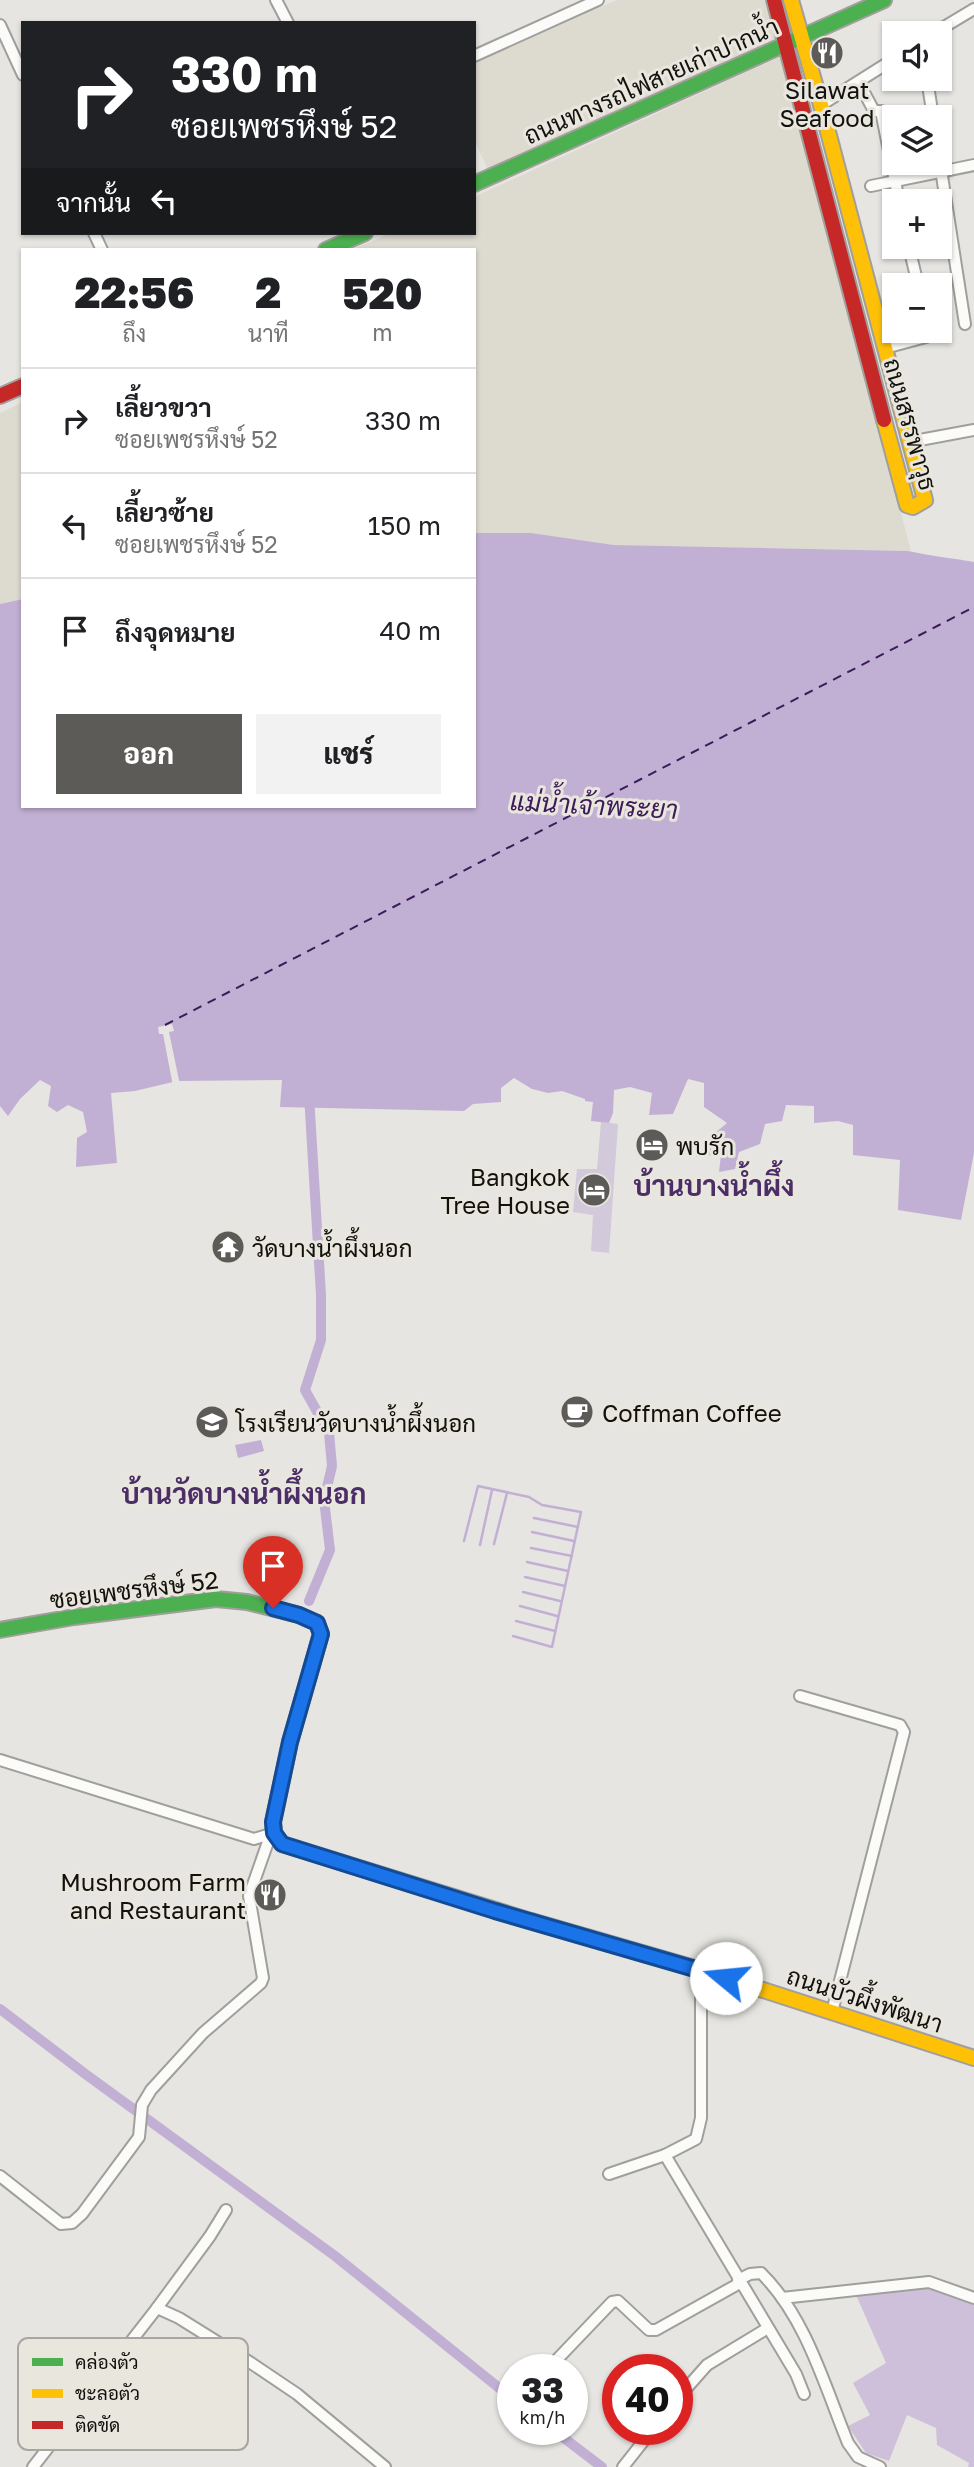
<!DOCTYPE html>
<html lang="th">
<meta charset="utf-8">
<style>
body{margin:0;font-family:"Golos Text",Sarabun,sans-serif;background:#f2f2f2;color:#202124;height:100vh;display:flex;flex-direction:column;font-size:26px;white-space:nowrap}
*{box-sizing:border-box;margin:0}
p{font-size:23px;color:#757577}
.icon{flex:none;width:38px;height:38px;fill:none;stroke:currentColor;stroke-width:2;stroke-linecap:round;stroke-linejoin:round}
.map{position:relative;flex:1;overflow:hidden}
.drawer{position:absolute;left:21px;top:248px;width:455px;height:560px;display:flex;flex-direction:column;background:#fff;border-radius:0px;box-shadow:0 2px 5px #0004}
.drawer>*{flex:none}
.hud{position:absolute;left:21px;top:21px;width:455px;height:214px;border-radius:0px;box-shadow:0 2px 5px #0004;background:#202124;color:#fff;overflow:hidden}
.controls{position:absolute;left:882px;top:21px;display:grid;gap:14px}
.controls a{display:grid;place-items:center;width:70px;height:70px;border-radius:0px;background:#fff;box-shadow:0 2px 5px #0004;font-size:35px}
.speed{position:absolute;left:497px;top:2354px;display:flex;gap:14px;font-size:35px;font-weight:700;text-align:center}
.speed>*{display:grid;place-content:center;width:91px;height:91px;border-radius:50%;background:#fff;box-shadow:0 2px 5px #0004;line-height:1}
.speed small{font-size:18px;font-weight:400}
.speed .limit{border:10px solid #d22;background:#fff;color:#111}
.pin{position:absolute;display:grid;place-items:center;width:60px;height:60px;color:#fff;margin:-72px -30px;border-radius:50% 50% 50% 0;rotate:-45deg;box-shadow:0 0 7px #0007}
.pin .icon{rotate:45deg}
.me{position:absolute;width:77px;margin:-38px;rotate:287deg;stroke-linejoin:round;filter:drop-shadow(0 0 5px #0008)}
.turn{display:flex;align-items:center;gap:24px;height:147px;padding:0 35px;font-size:32px}
.turn .icon{width:91px;height:91px;stroke-width:2.5}
.turn b{display:block;font-size:49px;line-height:60px}
.then{display:flex;align-items:center;height:66px;padding:0 35px;background:#0003;gap:14px;font-size:26px}
.eta{display:flex;justify-content:space-evenly;align-items:center;height:119px;text-align:center}
.eta b{font-size:42px;font-weight:800;line-height:49px}
.cta{display:flex;gap:14px;margin-top:auto;padding:14px 35px}
.cta a{flex:1;height:80px;border-radius:0px;background:#5c5b58;color:#fff;font-size:28px;font-weight:800;line-height:80px;text-align:center}
.cta a+a{background:#f2f2f2;color:#202124}
ul{padding:0;list-style:none}
li{display:flex;align-items:center;gap:21px;height:105px;padding:0 35px;border-top:2px solid #e0e0e0}
li div{flex:1}
li b{display:block;font-size:26px}
li em{font-style:normal}
.map>svg:first-child{display:block}
.built{fill:#dddad0}
.green{fill:#d2c9da}
.forest{fill:#cec0db}
.water{fill:#c2b0d4}
.pier{fill:#e6e5e1}
.lines{fill:none;stroke-linecap:round;stroke-linejoin:round}
.stream{stroke:#c2b0d4;stroke-width:2.5}
.canal{stroke:#c2b0d4;stroke-width:10}
.ferry{stroke:#3d1b59;stroke-width:2;stroke-dasharray:9 7;stroke-linecap:butt}
.street-casing{stroke:#a09f9c;stroke-width:14}
.fast-casing{stroke:#a09f9c;stroke-width:18}
.slow-casing{stroke:#a09f9c;stroke-width:18}
.jam-casing{stroke:#a09f9c;stroke-width:18}
.street{stroke:#fbfbfa;stroke-width:10}
.fast{stroke:#4caf50;stroke-width:14}
.slow{stroke:#ffc107;stroke-width:14}
.jam{stroke:#c62828;stroke-width:14}
.route-casing{stroke:#114b97;stroke-width:18}
.route{stroke:#1a73e8;stroke-width:12}
.labels{text-anchor:middle;dominant-baseline:central;stroke-width:6;stroke-linejoin:round;paint-order:stroke}
.street-label{font-size:24px;fill:#12110e;stroke:#e9e6de}
.poi-label{font-size:24px;fill:#12110e;stroke:#e9e6de;text-anchor:start}
.water-label{font-size:26px;font-style:italic;fill:#3d1b59;stroke:#e9e6de}
.quarter-label{font-size:28px;font-weight:bold;fill:#4b2d67;stroke:#e9e6de}
.key{fill:#e9e6de;stroke:#a8a6a0;stroke-width:2}
.key-label{font-size:19px;fill:#12110e}
</style>
<div class="map">
<svg width="974" height="2467" viewBox="0 0 974 2467">
<rect width="100%" height="100%" fill="#e6e5e1"/>
<g class="built">
<path d="M 617,0 L 765,0 L 775,40 L 488,170 L 474,139 L 474,63 Z"/>
<path d="M 780,57 L 911,551 L 614,545 L 531,533 L 474,533 L 474,250 L 351,250 L 391,233 L 474,233 L 474,197 Z"/>
<path d="M 23,402 L 23,599 L 0,604 L 0,413 Z"/>
</g>
<path class="green" d="M 601,1122 L 618,1124 L 609,1253 L 591,1251 L 593,1215 L 573,1212 L 577,1169 L 597,1169 Z"/>
<path class="forest" d="M 924,2286 L 974,2303 L 974,2467 L 968,2467 L 969,2463 L 937,2445 L 936,2428 L 907,2415 L 889,2461 L 866,2453 L 848,2426 L 870,2415 L 853,2383 L 886,2363 L 856,2295 Z"/>
<g class="water">
<path d="M 474,533 L 531,533 L 614,545 L 908,551 C 930,556 952,558 974,562 L 974,1153 L 961,1220 L 898,1210 L 900,1160 L 853,1155 L 853,1125 L 838,1121 L 814,1123 L 814,1106 L 786,1105 L 782,1121 L 765,1124 L 760,1144 L 739,1152 L 735,1169 L 719,1172 L 721,1154 L 696,1157 L 714,1134 L 727,1123 L 704,1107 L 704,1083 L 688,1079 L 673,1114 L 649,1115 L 652,1093 L 630,1087 L 614,1090 L 613,1113 L 609,1123 L 591,1121 L 593,1102 L 585,1101 L 585,1099 L 562,1091 L 548,1093 L 532,1089 L 514,1078 L 501,1088 L 501,1102 L 473,1104 L 464,1111 L 280,1107 L 282,1080 L 177,1081 L 135,1091 L 111,1093 L 117,1163 L 76,1167 L 77,1138 L 87,1132 L 83,1112 L 68,1105 L 57,1112 L 48,1106 L 51,1086 L 40,1080 L 20,1099 L 8,1116 L 0,1106 L 0,604 L 23,599 L 23,807 L 474,807 Z"/>
<path d="M 261,1440 L 264,1451 L 238,1458 L 235,1445 Z"/>
</g>
<path class="pier" d="M 172,1024 L 174,1031 L 169,1032 L 180,1085 L 173,1086 L 163,1034 L 159,1034 L 158,1027 Z"/>
<g class="lines">
<g class="stream">
<path d="M 534,1518 L 578,1527"/>
<path d="M 532,1532 L 574,1541"/>
<path d="M 464,1541 L 478,1486 L 529,1497 L 542,1505 L 581,1512 L 552,1647 L 513,1636"/>
<path d="M 494,1544 L 507,1493"/>
<path d="M 480,1545 L 492,1490"/>
<path d="M 531,1548 L 572,1556"/>
<path d="M 527,1562 L 568,1571"/>
<path d="M 525,1577 L 565,1586"/>
<path d="M 523,1592 L 560,1601"/>
<path d="M 520,1606 L 557,1616"/>
<path d="M 516,1621 L 555,1631"/>
</g>
<g class="canal">
<path d="M 309,1095 L 321,1295 L 321,1340 L 305,1390 L 329,1433 L 332,1466 L 324,1500 L 330,1550 L 309,1601"/>
<path d="M 0,2009 L 84,2073 L 335,2256 L 513,2399"/>
<path d="M 552,2429 L 602,2467"/>
</g>
<path class="ferry" d="M 165,1025 L 974,607"/>
<defs>
<g id="street">
<path d="M 276,0 L 288,23"/>
<path d="M 0,25 L 23,75"/>
<path d="M 934,33 L 974,9"/>
<path d="M 474,56 L 598,0"/>
<path d="M 927,79 L 933,117"/>
<path d="M 859,83 L 874,111 L 881,111 L 899,201"/>
<path d="M 821,105 L 894,59"/>
<path d="M 940,163 L 965,324"/>
<path d="M 871,186 L 974,165"/>
<path d="M 94,233 L 102,250"/>
<path d="M 909,247 L 918,285"/>
<path d="M 885,348 L 926,337 L 928,331"/>
<path d="M 909,442 L 974,430"/>
<path d="M 800,1696 L 900,1725 L 904,1732 L 832,2012"/>
<path d="M 0,1760 L 254,1839 L 274,1833"/>
<path d="M 665,2155 L 796,2374 L 804,2394"/>
<path d="M 609,2174 L 665,2155 L 696,2139 L 701,2118 L 701,1970"/>
<path d="M 0,2176 L 61,2224 L 72,2223 L 82,2214 L 139,2137 L 142,2105 L 151,2090 L 203,2033 L 261,1983 L 263,1978 L 249,1896 L 269,1839 L 275,1835"/>
<path d="M 738,2280 L 750,2274 L 761,2273 C 806,2317 825,2387 848,2443 L 858,2457 L 880,2467"/>
<path d="M 782,2298 L 929,2282 L 974,2298"/>
<path d="M 157,2308 L 179,2318 L 251,2363 L 297,2394 L 385,2467"/>
<path d="M 547,2370 L 612,2302 L 618,2301 L 649,2330 L 656,2330 L 740,2283"/>
<path d="M 677,2399 L 707,2365 L 768,2328"/>
<path d="M 33,2467 L 157,2308 L 210,2236 L 226,2210"/>
<path d="M 623,2467 L 653,2429"/>
</g>
<g id="fast">
<path d="M 474,184 L 884,0"/>
<path d="M 326,250 L 365,233"/>
<path d="M 0,1630 L 74,1617 L 216,1599 L 247,1602 L 299,1615 L 317,1623"/>
</g>
<g id="slow">
<path d="M 791,0 L 821,105 L 925,500 L 913,507 L 907,505 L 884,420"/>
<path d="M 531,1921 L 701,1970 L 974,2058"/>
</g>
<g id="jam">
<path d="M 774,0 L 884,420"/>
<path d="M 0,396 L 23,386"/>
<path d="M 317,1623 L 321,1634 L 290,1742 L 273,1822 L 274,1833 L 282,1844 L 531,1921"/>
</g>
</defs>
<use href="#street" class="street-casing"/>
<use href="#fast" class="fast-casing"/>
<use href="#slow" class="slow-casing"/>
<use href="#jam" class="jam-casing"/>
<use href="#street" class="street"/>
<use href="#fast" class="fast"/>
<use href="#slow" class="slow"/>
<use href="#jam" class="jam"/>
</g>
<g class="lines">
<defs>
<path id="route" d="M 273,1608 L 299,1615 L 317,1623 L 321,1634 L 290,1742 L 273,1822 L 274,1833 L 282,1844 L 495,1911 L 726,1978"/>
</defs>
<use href="#route" class="route-casing"/>
<use href="#route" class="route"/>
</g>
<defs>
<symbol id="restaurant-disc" viewBox="-11 -11 22 22"><circle r="9.5" fill="#5c5b58" stroke="#e9e6de"/><path d="M-5-6h1v4h1v-4h1v4h1v-4h1v5L-1.5 .5V6h-2V.5L-5-1ZM5-6V6H3V1.5H1.5Q1.5-4 5-6Z" fill="#fff"/></symbol>
<symbol id="hotel-disc" viewBox="-11 -11 22 22"><circle r="9.5" fill="#5c5b58" stroke="#e9e6de"/><path d="M-6-4.5h1.5V1H6V5H4.5V3h-9V5H-6ZM-4 0a1.8 1.8 0 1 1 3.6 0ZM.5 0V-2.5h3Q6-2.5 6 0Z" fill="#fff"/></symbol>
<symbol id="temple-disc" viewBox="-11 -11 22 22"><circle r="9.5" fill="#5c5b58" stroke="#e9e6de"/><path d="M0-6L5-2H3V0L6.5 2.5H4V6H1.5V3h-3V6H-4V2.5H-6.5L-3 0V-2H-5Z" fill="#fff"/></symbol>
<symbol id="cafe-disc" viewBox="-11 -11 22 22"><circle r="9.5" fill="#5c5b58" stroke="#e9e6de"/><path d="M-5.5-4.5H6V0H3Q3 3.5 0 3.5H-2.5Q-5.5 3.5-5.5 0ZM3-3.2v2h1.7v-2ZM-6 4.5H4V6H-6Z" fill="#fff"/></symbol>
<symbol id="school-disc" viewBox="-11 -11 22 22"><circle r="9.5" fill="#5c5b58" stroke="#e9e6de"/><path d="M0-5L7-2L0 1L-7-2ZM-4 1L0 2.5L4 1V4Q0 6-4 4Z" fill="#fff"/></symbol>
</defs>
<g fill-rule="evenodd">
<use href="#restaurant-disc" x="808" y="34" width="38" height="38"/>
<use href="#hotel-disc" x="633" y="1126" width="38" height="38"/>
<use href="#hotel-disc" x="575" y="1171" width="38" height="38"/>
<use href="#temple-disc" x="209" y="1228" width="38" height="38"/>
<use href="#cafe-disc" x="558" y="1393" width="38" height="38"/>
<use href="#school-disc" x="193" y="1403" width="38" height="38"/>
<use href="#restaurant-disc" x="251" y="1876" width="38" height="38"/>
</g>
<g class="labels">
<g class="street-label">
<text transform="translate(651 80) rotate(-24)">ถนนทางรถไฟสายเก่าปากน้ำ</text>
<text transform="translate(911 424) rotate(74)">ถนนสรรพาวุธ</text>
<text transform="translate(134 1589) rotate(-7)">ซอยเพชรหึงษ์ 52</text>
<text transform="translate(865 1999) rotate(18)">ถนนบัวผึ้งพัฒนา</text>
</g>
<g class="poi-label">
<text x="827" y="89" text-anchor="middle">Silawat<tspan x="827" dy="28">Seafood</tspan></text>
<text x="676" y="1145">พบรัก</text>
<text x="570" y="1176" text-anchor="end">Bangkok<tspan x="570" dy="28">Tree House</tspan></text>
<text x="252" y="1247">วัดบางน้ำผึ้งนอก</text>
<text x="602" y="1412">Coffman Coffee</text>
<text x="236" y="1422">โรงเรียนวัดบางน้ำผึ้งนอก</text>
<text x="246" y="1881" text-anchor="end">Mushroom Farm<tspan x="246" dy="28">and Restaurant</tspan></text>
</g>
<g class="water-label">
<text transform="translate(594 805) rotate(3)">แม่น้ำเจ้าพระยา</text>
</g>
<g class="quarter-label">
<text x="714" y="1185">บ้านบางน้ำผึ้ง</text>
<text x="244" y="1493">บ้านวัดบางน้ำผึ้งนอก</text>
</g>
</g>
<rect x="18" y="2338" width="230" height="112" rx="10" class="key"/>
<rect x="32" y="2358" width="31" height="8" fill="#4caf50"/>
<rect x="32" y="2389" width="31" height="9" fill="#ffc107"/>
<rect x="32" y="2421" width="31" height="8" fill="#c62828"/>
<g class="key-label">
<text x="75" y="2369">คล่องตัว</text>
<text x="75" y="2400">ชะลอตัว</text>
<text x="75" y="2432">ติดขัด</text>
</g>
</svg>
<div class="controls">
<a><svg class="icon" aria-label="sound" viewBox="0 0 24 24"><path d="M4 9h4l5-4v14l-5-4H4zM17 9q2 3 0 6"/></svg></a>
<a><svg class="icon" aria-label="layers" viewBox="0 0 24 24"><path d="M12 4l9 5-9 5-9-5zM3 14l9 5 9-5"/></svg></a>
<a>+</a>
<a>−</a>
</div>
<div class="speed"><div>33<small>km/h</small></div><div class="limit">40</div></div>
<div class="pin" style="left:273px;top:1608px;background:#d93025"><svg class="icon" aria-label="arrive" viewBox="0 0 24 24"><path d="M6 21V4h12l-3 4 3 4H6"/></svg></div>
<svg class="me" style="left:726px;top:1978px" viewBox="-20 -20 40 40"><circle r="19" fill="#fff"/><path d="M0-13L10 11 0 6-10 11z" fill="#1a73e8"/></svg>
<div class="hud">
<div class="turn"><svg class="icon" aria-label="right" viewBox="0 0 24 24"><path d="M7 20v-9h11M14 6l5 5-5 5"/></svg><div><b>330 m</b>ซอยเพชรหึงษ์ 52</div></div>
<div class="then">จากนั้น<svg class="icon" aria-label="left" viewBox="0 0 24 24"><path d="M17 20v-9H6M10 6l-5 5 5 5"/></svg></div>
</div>
<section class="drawer">
<div class="eta">
<div><b>22:56</b><p>ถึง</p></div>
<div><b>2</b><p>นาที</p></div>
<div><b>520</b><p>m</p></div>
</div>
<ul>
<li><svg class="icon" aria-label="right" viewBox="0 0 24 24"><path d="M7 20v-9h11M14 6l5 5-5 5"/></svg><div><b>เลี้ยวขวา</b><p>ซอยเพชรหึงษ์ 52</p></div><em>330 m</em></li>
<li><svg class="icon" aria-label="left" viewBox="0 0 24 24"><path d="M17 20v-9H6M10 6l-5 5 5 5"/></svg><div><b>เลี้ยวซ้าย</b><p>ซอยเพชรหึงษ์ 52</p></div><em>150 m</em></li>
<li><svg class="icon" aria-label="arrive" viewBox="0 0 24 24"><path d="M6 21V4h12l-3 4 3 4H6"/></svg><div><b>ถึงจุดหมาย</b></div><em>40 m</em></li>
</ul>
<div class="cta"><a>ออก</a><a>แชร์</a></div>
</section>
</div>
